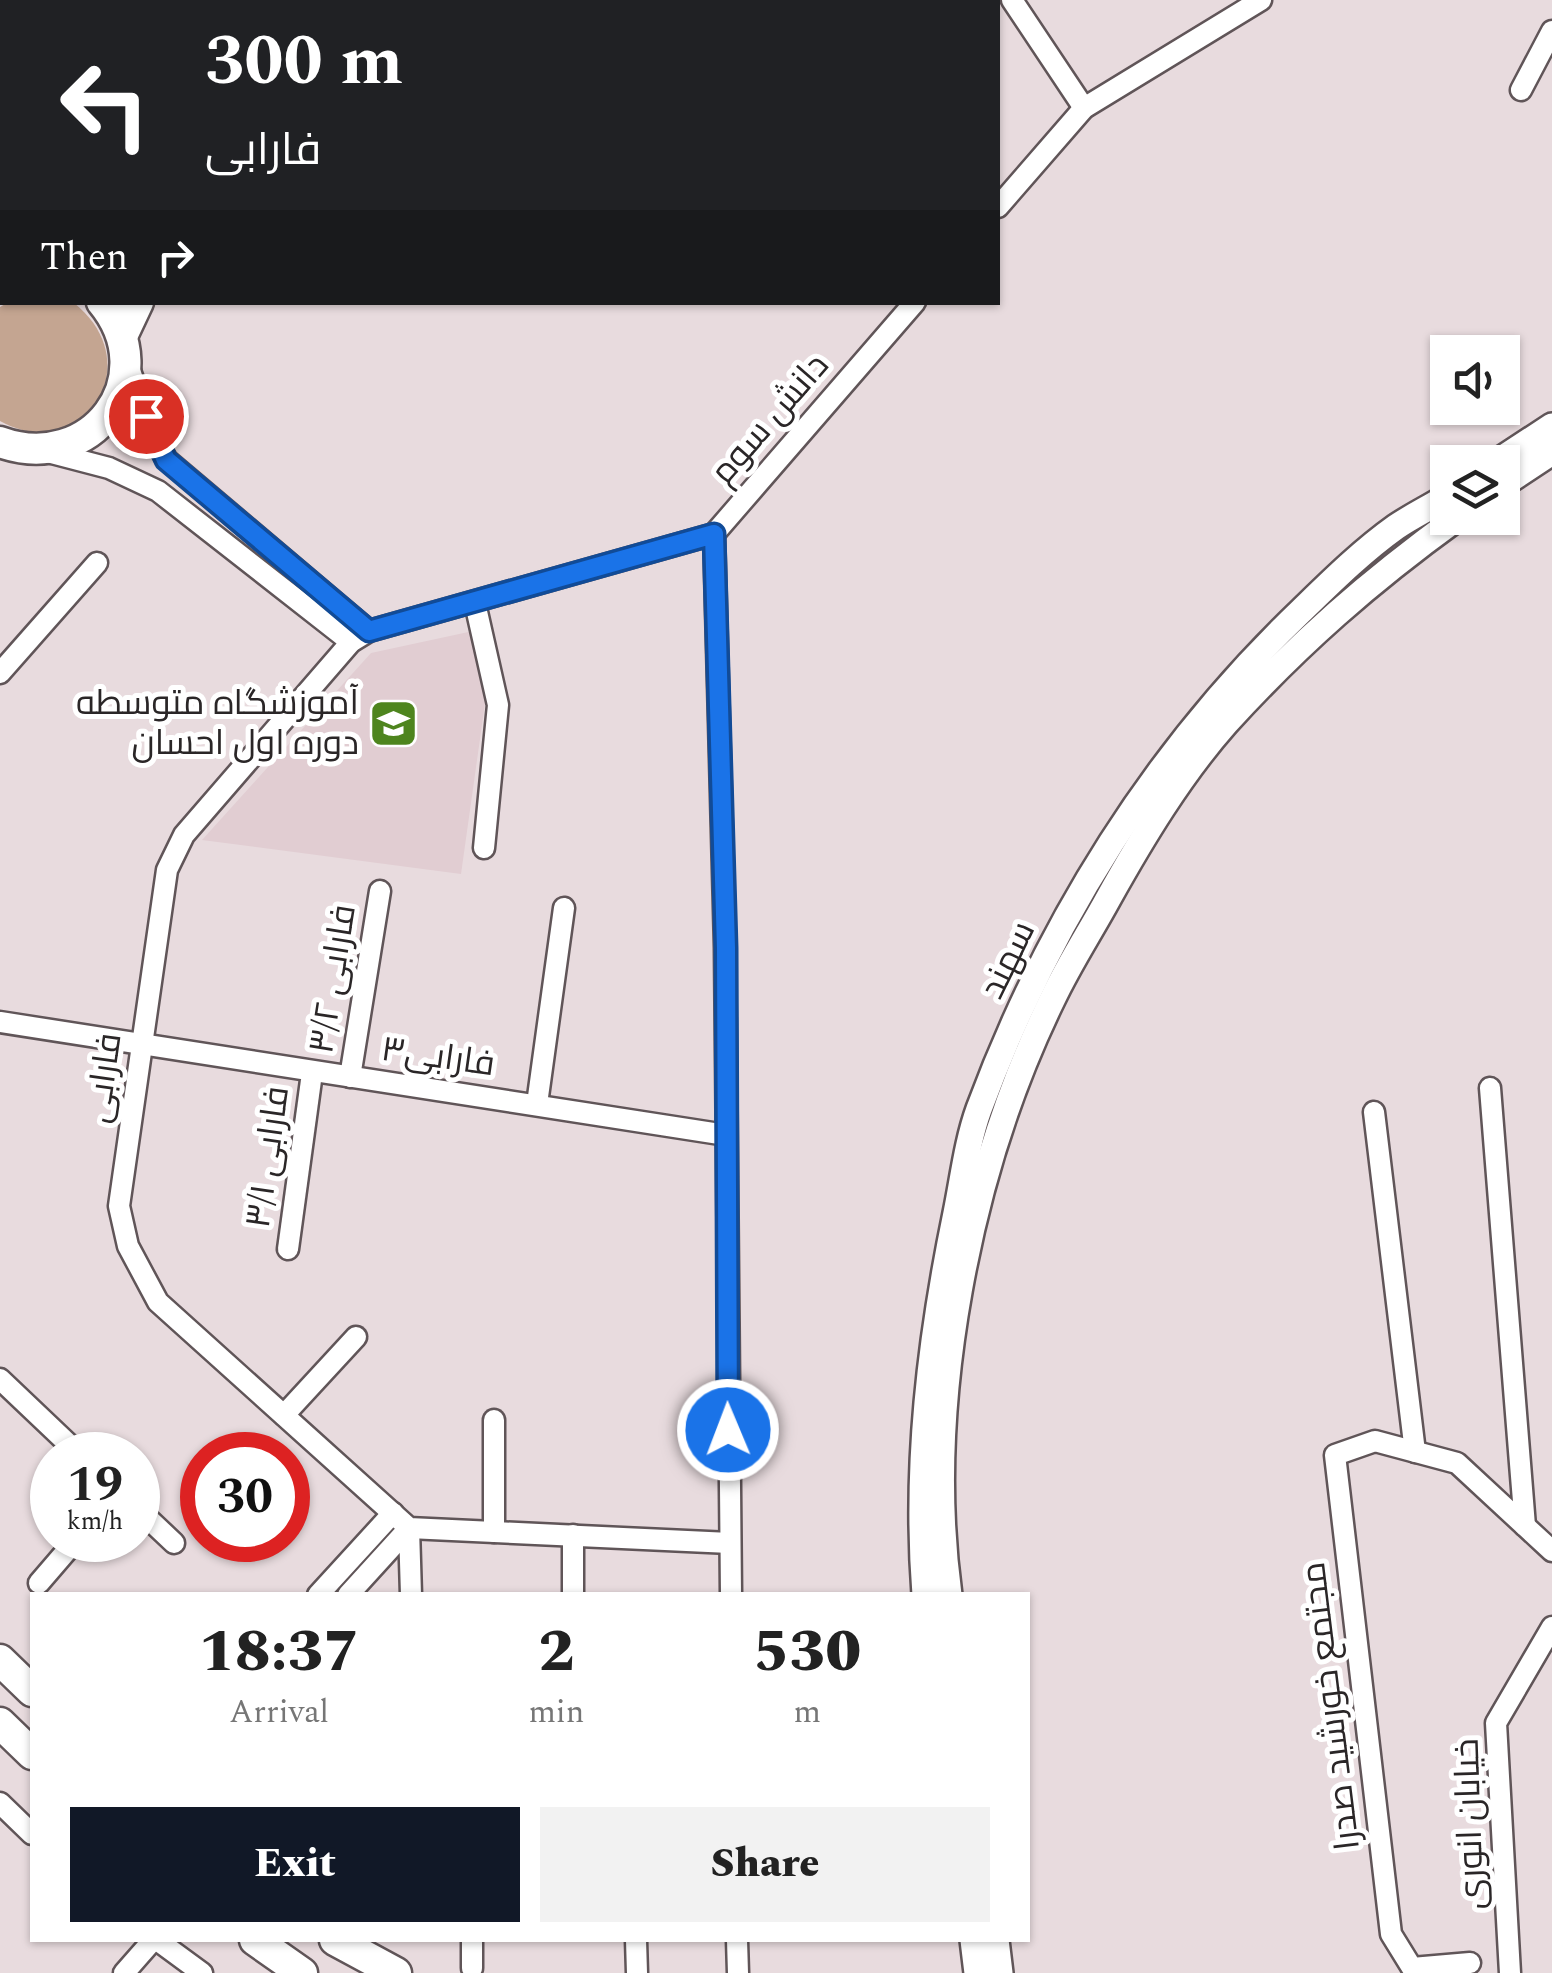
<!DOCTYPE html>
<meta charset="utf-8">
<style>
body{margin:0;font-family:Spectral,Cairo,serif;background:#f2f2f2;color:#222;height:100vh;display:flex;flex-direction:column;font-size:38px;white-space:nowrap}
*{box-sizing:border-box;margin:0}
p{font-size:32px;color:#767676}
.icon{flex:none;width:55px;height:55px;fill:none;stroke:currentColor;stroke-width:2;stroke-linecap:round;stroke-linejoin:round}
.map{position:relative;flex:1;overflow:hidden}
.sheet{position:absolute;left:30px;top:1592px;width:1000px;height:350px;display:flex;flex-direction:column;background:#fff;border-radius:0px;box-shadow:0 2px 8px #0004}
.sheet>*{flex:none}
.hud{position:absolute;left:0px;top:0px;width:1000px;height:305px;box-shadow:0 2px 8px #0004;background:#202124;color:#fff;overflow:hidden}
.fabs{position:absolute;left:1430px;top:335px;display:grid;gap:20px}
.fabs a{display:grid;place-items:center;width:90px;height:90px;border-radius:0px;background:#fff;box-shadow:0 2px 8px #0004;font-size:50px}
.speed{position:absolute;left:30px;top:1432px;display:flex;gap:20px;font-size:50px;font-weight:700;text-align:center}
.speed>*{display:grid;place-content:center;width:130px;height:130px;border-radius:50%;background:#fff;box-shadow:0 2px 8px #0004;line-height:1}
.speed small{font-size:25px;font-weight:400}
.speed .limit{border:15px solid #d22;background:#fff;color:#111}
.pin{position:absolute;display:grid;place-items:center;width:85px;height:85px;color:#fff;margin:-42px;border:5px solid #fff;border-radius:50%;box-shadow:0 2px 10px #0007}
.me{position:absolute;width:110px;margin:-55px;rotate:359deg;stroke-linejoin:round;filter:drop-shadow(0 0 8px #0008)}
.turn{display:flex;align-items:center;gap:35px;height:210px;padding:0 40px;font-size:45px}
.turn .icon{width:130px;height:130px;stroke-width:2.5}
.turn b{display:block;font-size:70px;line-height:85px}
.then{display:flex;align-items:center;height:95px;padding:0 40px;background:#0003;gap:20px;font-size:38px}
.eta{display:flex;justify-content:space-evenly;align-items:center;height:170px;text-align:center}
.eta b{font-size:60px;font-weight:800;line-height:70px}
.primary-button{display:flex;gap:20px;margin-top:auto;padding:20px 40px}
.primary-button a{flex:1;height:115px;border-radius:0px;background:#111827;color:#fff;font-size:40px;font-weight:800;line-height:115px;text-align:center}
.primary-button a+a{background:#f2f2f2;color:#222}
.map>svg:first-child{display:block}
.built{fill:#e1cdd2}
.green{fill:#c4a591}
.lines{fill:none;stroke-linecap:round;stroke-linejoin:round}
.minor-casing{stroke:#605558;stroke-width:25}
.tertiary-casing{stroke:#605558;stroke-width:30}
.secondary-casing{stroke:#605558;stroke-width:35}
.minor{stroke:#fff;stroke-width:20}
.tertiary{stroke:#fff;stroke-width:25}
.secondary{stroke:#fff;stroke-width:30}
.route-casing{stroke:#114b97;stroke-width:25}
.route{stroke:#1a73e8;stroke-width:18}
.labels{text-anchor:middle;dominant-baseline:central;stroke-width:10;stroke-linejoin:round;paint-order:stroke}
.street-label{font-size:35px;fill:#2a2627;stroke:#fff}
.poi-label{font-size:35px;fill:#2a2627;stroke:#fff;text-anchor:end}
</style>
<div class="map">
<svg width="1552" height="1973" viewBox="0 0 1552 1973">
<rect width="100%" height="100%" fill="#e8dbde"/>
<path class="built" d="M 473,631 L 488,682 L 461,874 L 202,840 L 371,653 Z"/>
<path class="green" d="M 7,303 L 74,303 C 150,363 84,467 0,421 L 0,307 Z"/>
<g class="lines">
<defs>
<g id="minor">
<path d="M 1012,0 L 1084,108"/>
<path d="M 1521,90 L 1552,31"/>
<path d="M 998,207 L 1084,108 L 1261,0"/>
<path d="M 128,365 L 153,436 L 167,460 L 369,631"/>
<path d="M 44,451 L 109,468 L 158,491 L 351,642"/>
<path d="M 714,534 L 369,631 L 351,642 L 184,835 L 167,870 L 119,1206 L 128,1246 L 158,1302 L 409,1528 L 730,1543"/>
<path d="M 714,534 L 725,948 L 731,1595"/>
<path d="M 714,534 L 915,302"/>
<path d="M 475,603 L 498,705 L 484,848"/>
<path d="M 0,673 L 97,563"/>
<path d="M 0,1022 L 726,1135"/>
<path d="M 350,1077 L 380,891"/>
<path d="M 1490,1088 L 1525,1526"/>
<path d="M 537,1104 L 564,908"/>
<path d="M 1374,1112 L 1415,1452"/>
<path d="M 288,1249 L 312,1073"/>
<path d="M 0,1379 L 80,1455"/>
<path d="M 284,1415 L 356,1337"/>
<path d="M 138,1509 L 174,1543"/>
<path d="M 409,1528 L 411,1595"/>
<path d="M 494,1532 L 494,1420"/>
<path d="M 573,1535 L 573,1595"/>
<path d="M 39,1583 L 76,1540"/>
<path d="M 318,1595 L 393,1513"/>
<path d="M 348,1595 L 409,1528"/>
<path d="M 0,1803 L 32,1834"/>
<path d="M 157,1940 L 202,1973"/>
<path d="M 472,1940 L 472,1968"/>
<path d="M 636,1940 L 637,1973"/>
<path d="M 737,1940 L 738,1973"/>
<path d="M 1470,1963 L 1412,1968 L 1391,1934 L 1335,1455 L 1375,1441 L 1457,1463 L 1552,1551"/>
<path d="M 124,1973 L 153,1940"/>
<path d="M 1510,1973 L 1496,1723 L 1552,1627"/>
</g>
<g id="tertiary">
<path d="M 1497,462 L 1552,426"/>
<path d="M 1502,485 L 1552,452"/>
<path d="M 925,1595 C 915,1466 930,1339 956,1213 C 963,1179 967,1142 979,1109 C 1048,923 1156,750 1300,612 C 1330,583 1361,552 1396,527 C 1412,516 1431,507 1448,496"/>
<path d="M 949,1595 C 923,1404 968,1171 1053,998 C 1069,964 1090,932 1108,899 C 1142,838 1180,775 1226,723 C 1299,643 1370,581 1457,518"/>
<path d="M 973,1940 L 977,1973"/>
<path d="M 996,1940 L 1000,1973"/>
</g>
<g id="secondary">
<path d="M 339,2 L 342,0"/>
<path d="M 394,2 L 396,0"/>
<path d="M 0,284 L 2,283"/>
<path d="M 122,336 L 138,302"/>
<path d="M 0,442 C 91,475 165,378 102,302"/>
<path d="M 0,1660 L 32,1691"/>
<path d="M 0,1723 L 32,1754"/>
<path d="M 255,1940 L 302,1973"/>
<path d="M 335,1940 L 396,1973"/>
</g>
</defs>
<use href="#minor" class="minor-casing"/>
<use href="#tertiary" class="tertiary-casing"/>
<use href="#secondary" class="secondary-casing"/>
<use href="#minor" class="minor"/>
<use href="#tertiary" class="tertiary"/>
<use href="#secondary" class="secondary"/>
</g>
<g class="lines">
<defs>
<path id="route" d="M 146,416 L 166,460 L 369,631 L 714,534 L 726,948 L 728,1430"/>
</defs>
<use href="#route" class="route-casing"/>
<use href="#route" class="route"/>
</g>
<defs>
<symbol id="school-square" viewBox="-11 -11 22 22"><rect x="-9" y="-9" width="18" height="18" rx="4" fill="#4e851e" stroke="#fff"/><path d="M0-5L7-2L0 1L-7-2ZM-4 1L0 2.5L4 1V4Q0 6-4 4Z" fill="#fff"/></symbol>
</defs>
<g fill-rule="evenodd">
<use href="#school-square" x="366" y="696" width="55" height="55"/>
</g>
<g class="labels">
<g class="street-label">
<text transform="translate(770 419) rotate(-49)">دانش سوم</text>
<text transform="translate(1008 960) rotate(-64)">سهند</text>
<text transform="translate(333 979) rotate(-81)">فارابی ۳/۲</text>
<text transform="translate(438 1057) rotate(8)">فارابی۳</text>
<text transform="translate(104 1078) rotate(-82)">فارابی</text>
<text transform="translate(268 1157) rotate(-82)">فارابی ۳/۱</text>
<text transform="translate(1331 1706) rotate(-97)">مجتمع خورشید صدرا</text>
<text transform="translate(1470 1824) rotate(-92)">خیابان انوری</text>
</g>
<g class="poi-label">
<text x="359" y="703">آموزشگاه متوسطه<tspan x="359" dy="40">دوره اول احسان</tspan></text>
</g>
</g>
</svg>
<div class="fabs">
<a><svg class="icon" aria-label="sound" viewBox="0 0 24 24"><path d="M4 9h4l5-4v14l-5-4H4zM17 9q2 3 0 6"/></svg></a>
<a><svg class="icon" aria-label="layers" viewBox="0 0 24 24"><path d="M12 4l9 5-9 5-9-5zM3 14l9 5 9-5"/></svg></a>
</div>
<div class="speed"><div>19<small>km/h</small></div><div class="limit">30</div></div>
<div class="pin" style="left:146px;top:416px;background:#d93025"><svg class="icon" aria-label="arrive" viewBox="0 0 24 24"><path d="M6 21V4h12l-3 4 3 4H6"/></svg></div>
<svg class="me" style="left:728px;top:1430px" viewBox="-20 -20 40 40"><circle r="17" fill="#1a73e8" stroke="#fff" stroke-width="3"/><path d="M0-11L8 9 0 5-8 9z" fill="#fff"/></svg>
<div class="hud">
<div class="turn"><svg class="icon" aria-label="left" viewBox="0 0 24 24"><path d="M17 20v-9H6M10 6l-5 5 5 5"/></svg><div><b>300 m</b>فارابی</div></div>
<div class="then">Then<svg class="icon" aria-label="right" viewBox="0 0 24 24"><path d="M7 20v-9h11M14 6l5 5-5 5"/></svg></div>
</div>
<section class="sheet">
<div class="eta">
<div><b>18:37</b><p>Arrival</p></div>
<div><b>2</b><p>min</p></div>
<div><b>530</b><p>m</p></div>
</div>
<div class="primary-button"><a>Exit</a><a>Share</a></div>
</section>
</div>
